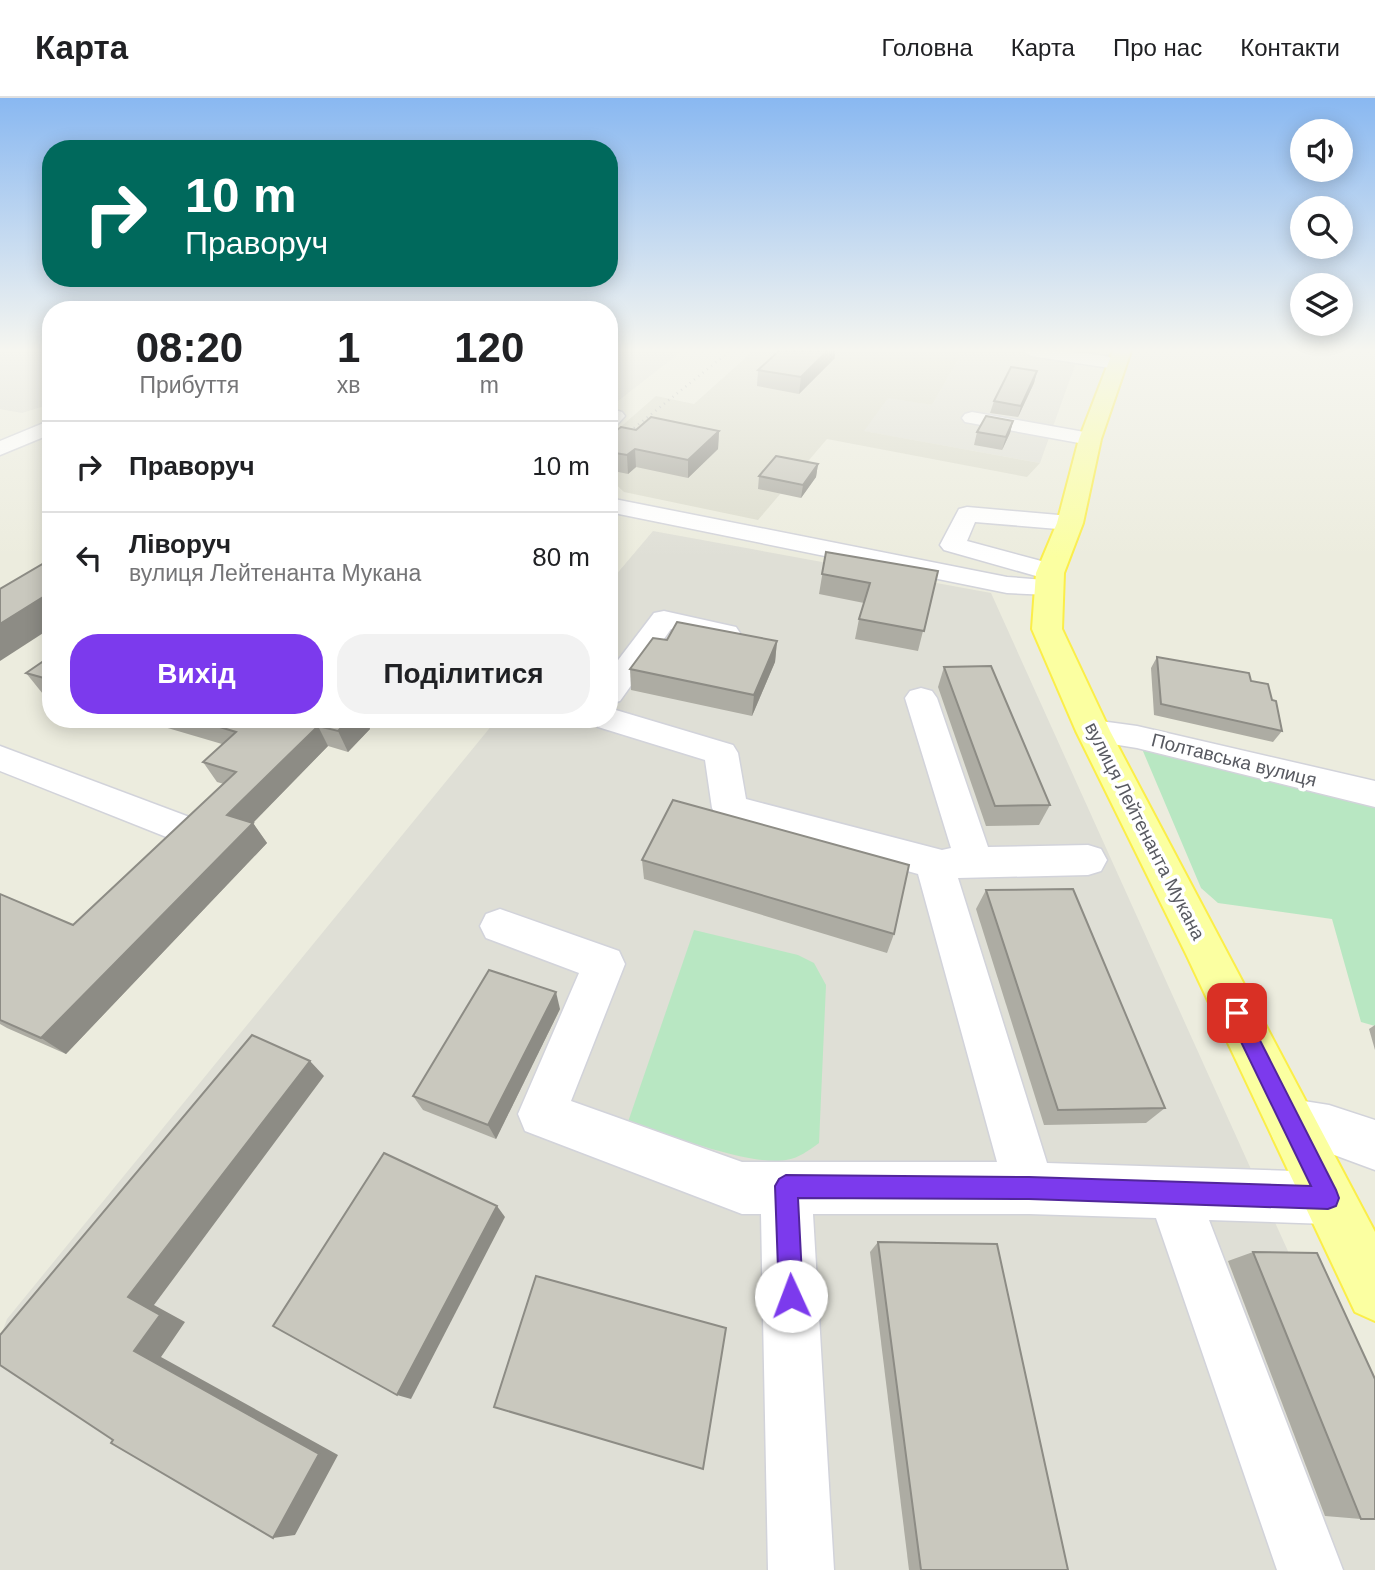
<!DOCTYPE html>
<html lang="uk">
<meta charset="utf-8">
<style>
body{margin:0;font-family:Arial,sans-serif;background:#f2f2f2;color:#202124;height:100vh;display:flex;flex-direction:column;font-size:26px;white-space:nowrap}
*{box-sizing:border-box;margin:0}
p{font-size:23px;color:#757577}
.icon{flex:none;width:38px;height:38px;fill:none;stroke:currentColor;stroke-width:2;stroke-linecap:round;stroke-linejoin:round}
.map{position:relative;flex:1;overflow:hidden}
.side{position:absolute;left:42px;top:203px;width:576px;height:427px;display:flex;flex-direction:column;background:#fff;border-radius:28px;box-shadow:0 4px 18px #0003}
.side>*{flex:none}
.hud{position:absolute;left:42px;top:42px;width:576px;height:147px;border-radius:28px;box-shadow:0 4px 18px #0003;background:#00695c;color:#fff;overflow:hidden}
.fabs{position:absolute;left:1290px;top:21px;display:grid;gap:14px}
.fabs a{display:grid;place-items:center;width:63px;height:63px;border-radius:50%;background:#fff;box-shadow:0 4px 18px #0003;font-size:35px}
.pin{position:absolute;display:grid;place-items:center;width:60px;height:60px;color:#fff;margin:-30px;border-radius:14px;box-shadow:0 4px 10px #0006}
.me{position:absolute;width:77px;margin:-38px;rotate:358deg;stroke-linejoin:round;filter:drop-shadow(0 0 5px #0008)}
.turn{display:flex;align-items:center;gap:24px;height:147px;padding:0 28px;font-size:32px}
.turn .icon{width:91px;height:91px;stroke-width:2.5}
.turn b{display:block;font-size:49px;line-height:60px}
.eta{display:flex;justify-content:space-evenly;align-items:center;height:119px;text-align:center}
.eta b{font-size:42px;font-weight:600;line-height:49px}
.action{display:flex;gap:14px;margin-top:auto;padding:14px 28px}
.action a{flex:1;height:80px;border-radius:28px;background:#7c3aed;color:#fff;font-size:28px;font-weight:600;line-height:80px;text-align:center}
.action a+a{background:#f2f2f2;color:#202124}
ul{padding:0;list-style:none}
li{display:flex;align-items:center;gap:21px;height:91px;padding:0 28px;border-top:2px solid #e0e0e0}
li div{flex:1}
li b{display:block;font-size:26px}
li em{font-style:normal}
header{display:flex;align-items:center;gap:42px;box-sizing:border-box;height:98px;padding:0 35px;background:#fff;border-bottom:2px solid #e0e0e0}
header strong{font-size:33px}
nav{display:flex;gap:38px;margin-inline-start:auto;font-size:24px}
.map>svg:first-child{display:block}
.industrial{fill:#dfdfd6}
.education{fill:#dcdccd}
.green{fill:#b8e7c2}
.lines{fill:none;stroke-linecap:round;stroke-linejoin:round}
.minor-casing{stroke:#d2d3da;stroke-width:3}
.major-casing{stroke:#fbee49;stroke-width:4}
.minor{fill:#fff;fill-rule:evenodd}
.major{fill:#fbffa1;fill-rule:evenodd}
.rail{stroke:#b5b6b6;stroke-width:2.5;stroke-dasharray:1 4.5;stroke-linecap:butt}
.wall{fill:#adaca3}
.shaded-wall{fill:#8d8c85}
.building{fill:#c9c8be;stroke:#8d8c85;stroke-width:2}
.route{fill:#7c3aed;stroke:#51269a;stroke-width:2}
.labels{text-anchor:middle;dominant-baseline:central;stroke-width:7;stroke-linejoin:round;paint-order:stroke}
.street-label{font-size:19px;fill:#585a61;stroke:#fff}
</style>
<header>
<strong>Карта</strong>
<nav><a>Головна</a><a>Карта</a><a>Про нас</a><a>Контакти</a></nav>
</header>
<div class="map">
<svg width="1375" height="1472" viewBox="0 0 1375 1472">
<rect width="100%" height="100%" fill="#ececde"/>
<g class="industrial">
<path d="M 0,253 L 51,253 L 51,306 L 22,315 L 0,311 Z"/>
<path d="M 609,253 L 682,253 L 609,310 Z"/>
<path d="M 963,253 L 1080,253 L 1040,365 L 863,333 L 888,299 L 932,307 Z"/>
<path d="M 653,433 L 991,495 L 1375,1346 L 1375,1472 L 0,1472 L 0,1240 L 7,1221 L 497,621 L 609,621 L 609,485 Z"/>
</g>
<path class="education" d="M 753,253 L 963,253 L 932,307 L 888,300 L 864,333 L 1040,365 L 1027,379 L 827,341 L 758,422 L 624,394 L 609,380 L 609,339 L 656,298 L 694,306 Z"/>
<g class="green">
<path d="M 1137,639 L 1375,696 L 1375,928 L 1361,924 L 1332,821 L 1218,805 L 1201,790 Z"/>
<path d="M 694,832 L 798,857 L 814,865 L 826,887 L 819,1045 C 808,1053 799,1060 786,1062 C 752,1069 664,1035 628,1024 Z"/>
</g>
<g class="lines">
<defs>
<g id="minor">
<path d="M 1023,253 C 1042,253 1113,253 1125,266 L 1116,271 L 1031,258 Z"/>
<path d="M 615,312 L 622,314 L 625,318 L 616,328 L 609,330 L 609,314 Z"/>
<path d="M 972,314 L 1090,335 L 1097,337 L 1100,341 L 1097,345 L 1090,347 L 965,324 L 962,320 L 965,316 Z"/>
<path d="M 51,322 L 51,336 L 0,357 L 0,343 Z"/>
<path d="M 609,400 L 1007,479 L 1058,483 L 1062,489 L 1058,495 L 1049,497 L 1007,495 L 609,414 Z"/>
<path d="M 967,409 L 1070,418 L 1079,420 L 1082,425 L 1079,430 L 1070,432 L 975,424 L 967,443 L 1045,464 L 1049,470 L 1045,476 L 1036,478 L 944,452 L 940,447 L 959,411 Z"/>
<path d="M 664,513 L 736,529 L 740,535 L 736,541 L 726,544 L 671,531 L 620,603 L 609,606 L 609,574 L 654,515 Z"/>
<path d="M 921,590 L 932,593 L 937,600 L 988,749 L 1088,747 L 1101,751 L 1107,762 L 1101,773 L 1088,777 L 958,780 L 1047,1065 L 1328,1074 L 1346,1082 L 1354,1100 L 1346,1118 L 1328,1126 L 1209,1122 L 1343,1472 L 1277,1472 L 1156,1120 L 1029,1116 L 813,1116 L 834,1472 L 768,1472 L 761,1116 L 742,1116 L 525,1033 L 518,1016 L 579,875 L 486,840 L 480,828 L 486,816 L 500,811 L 619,853 L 625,866 L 571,1003 L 742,1064 L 997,1064 L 918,776 L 717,719 L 712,710 L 705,662 L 598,629 L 593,621 L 609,621 L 609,610 L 733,647 L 738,655 L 746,701 L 942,752 L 951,750 L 905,600 L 910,593 Z"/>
<path d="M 1093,622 L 1137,628 L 1375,683 L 1375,709 L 1137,650 L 1081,641 L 1077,633 L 1081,625 Z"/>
<path d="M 0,648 L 192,720 L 197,730 L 192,740 L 179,744 L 0,673 Z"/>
<path d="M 1291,1001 L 1329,1007 L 1375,1022 L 1375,1072 L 1329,1055 L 1291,1049 L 1274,1042 L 1267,1025 L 1274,1008 Z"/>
</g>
<path id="major" d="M 1113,253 L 1131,253 L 1101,341 L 1083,425 L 1064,475 L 1062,531 L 1110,633 L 1375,1134 L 1375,1223 L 1355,1214 L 1186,856 L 1076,633 L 1032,531 L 1036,475 L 1057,425 L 1079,341 Z"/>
</defs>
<use href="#minor" class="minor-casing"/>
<use href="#major" class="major-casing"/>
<use href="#minor" class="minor"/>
<use href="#major" class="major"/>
<path class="rail" d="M 634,330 L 730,253"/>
</g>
<g class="wall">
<path d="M 835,260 L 799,296 L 757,288 L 758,272 Z"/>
<path d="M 1037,273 L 1034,285 L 1018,319 L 990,315 L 994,303 Z"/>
<path d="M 1013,323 L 1010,335 L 1002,352 L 974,347 L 977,334 Z"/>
<path d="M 636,332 L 719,333 L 718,351 L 688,380 L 636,369 L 628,376 L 609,372 L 609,338 Z"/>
<path d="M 818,366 L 816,379 L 801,400 L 758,391 L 759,378 Z"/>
<path d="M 826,454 L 938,473 L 918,553 L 855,541 L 859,521 L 864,505 L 819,496 Z"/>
<path d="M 667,542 L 777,543 L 775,564 L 752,618 L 631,592 L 630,571 Z"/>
<path d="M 51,558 L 51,598 L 43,596 L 26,575 Z"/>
<path d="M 1157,559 L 1251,583 L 1272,602 L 1282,633 L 1273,644 L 1154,617 L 1151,570 Z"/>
<path d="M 944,569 L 1050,707 L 1039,727 L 986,728 L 938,589 Z"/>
<path d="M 151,621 L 366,621 L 370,631 L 348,654 L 328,648 L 253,725 L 267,745 L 66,956 L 7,930 L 0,926 L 0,796 L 73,827 L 224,686 L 217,684 L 203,664 L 222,646 L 154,626 Z"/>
<path d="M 642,762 L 894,836 L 887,855 L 644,781 Z"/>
<path d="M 986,792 L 1165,1010 L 1146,1025 L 1044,1027 L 976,811 Z"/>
<path d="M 560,911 L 496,1041 L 423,1012 L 413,998 Z"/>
<path d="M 1375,927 L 1375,952 L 1369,931 Z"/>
<path d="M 878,1144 L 1068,1472 L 909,1472 L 870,1154 Z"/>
<path d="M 1253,1154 L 1361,1421 L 1325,1418 L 1228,1163 Z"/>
</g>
<g class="shaded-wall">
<path d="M 827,253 L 835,253 L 835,260 L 799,296 L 801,279 Z"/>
<path d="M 1037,273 L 1034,285 L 1018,319 L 1021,308 Z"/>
<path d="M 1013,323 L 1010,335 L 1002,352 L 1006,339 Z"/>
<path d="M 719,333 L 718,351 L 688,380 L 688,362 Z"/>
<path d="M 635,351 L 636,369 L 628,376 L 627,357 Z"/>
<path d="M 818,366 L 816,379 L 801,400 L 803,387 Z"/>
<path d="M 51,494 L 51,530 L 0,563 L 0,526 Z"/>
<path d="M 777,543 L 775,564 L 752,618 L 754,597 Z"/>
<path d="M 350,621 L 366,621 L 370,631 L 348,654 L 338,633 Z"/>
<path d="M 318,628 L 328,648 L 241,737 L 227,717 Z"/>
<path d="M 253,725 L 267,745 L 66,956 L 41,940 Z"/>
<path d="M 556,894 L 560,911 L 496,1041 L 488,1027 Z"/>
<path d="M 310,963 L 324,978 L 154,1207 L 185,1224 L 161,1259 L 338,1357 L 295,1437 L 273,1440 L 134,1253 L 128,1199 Z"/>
<path d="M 497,1108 L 505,1119 L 411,1301 L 397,1297 Z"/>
</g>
<g class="building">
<path d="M 779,253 L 827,253 L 801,279 L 758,272 Z"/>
<path d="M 1011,269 L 1037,273 L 1021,308 L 994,303 Z"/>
<path d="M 986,318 L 1013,323 L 1006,339 L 977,334 Z"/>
<path d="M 651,319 L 719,333 L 688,362 L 635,351 L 627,357 L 609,354 L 609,338 L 621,329 L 636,332 Z"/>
<path d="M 776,358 L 818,366 L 803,387 L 759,378 Z"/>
<path d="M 826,454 L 938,473 L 924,533 L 859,521 L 870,485 L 822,476 Z"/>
<path d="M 51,461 L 51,494 L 0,526 L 0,491 Z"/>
<path d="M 677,524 L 777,543 L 754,597 L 630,571 L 653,540 L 667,542 Z"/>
<path d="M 51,558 L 51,582 L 26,575 Z"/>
<path d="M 1157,559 L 1249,575 L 1251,583 L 1268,586 L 1272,602 L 1276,603 L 1282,633 L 1161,606 Z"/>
<path d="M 991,568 L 1050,707 L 995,708 L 944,569 Z"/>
<path d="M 194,621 L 350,621 L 338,633 L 318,628 L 227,717 L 253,725 L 41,940 L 0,922 L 0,796 L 73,827 L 236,674 L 203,664 L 236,634 Z"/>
<path d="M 673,702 L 909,767 L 894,836 L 642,762 Z"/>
<path d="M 1073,791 L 1165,1010 L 1058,1012 L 986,792 Z"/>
<path d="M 489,872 L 556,894 L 488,1027 L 413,998 Z"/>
<path d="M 252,937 L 310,963 L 128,1199 L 160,1217 L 134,1253 L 319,1356 L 273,1440 L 111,1345 L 113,1342 L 0,1267 L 0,1237 Z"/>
<path d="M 384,1055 L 497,1108 L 397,1297 L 273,1228 Z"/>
<path d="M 878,1144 L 997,1146 L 1068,1472 L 921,1472 Z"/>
<path d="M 1253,1154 L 1317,1155 L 1375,1281 L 1375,1421 L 1361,1421 Z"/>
<path d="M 536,1178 L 726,1230 L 703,1371 L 494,1309 Z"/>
</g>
<linearGradient id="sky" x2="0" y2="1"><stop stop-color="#89b8f1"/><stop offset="0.55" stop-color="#f6f6f0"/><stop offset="1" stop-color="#f6f6f0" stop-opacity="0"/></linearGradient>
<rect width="1375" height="459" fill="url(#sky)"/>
<path class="route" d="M 1237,906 L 1243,909 L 1336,1092 L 1339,1100 L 1336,1108 L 1328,1111 L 1029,1101 L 798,1100 L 803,1198 L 799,1207 L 791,1210 L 782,1207 L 779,1198 L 775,1088 L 779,1081 L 786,1077 L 1029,1079 L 1311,1088 L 1227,915 L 1230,909 Z"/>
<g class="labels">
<g class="street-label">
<text transform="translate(1234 662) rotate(14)">Полтавська вулиця</text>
<text transform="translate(1145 733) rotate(63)">вулиця Лейтенанта Мукана</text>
</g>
</g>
</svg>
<div class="fabs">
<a><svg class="icon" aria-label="sound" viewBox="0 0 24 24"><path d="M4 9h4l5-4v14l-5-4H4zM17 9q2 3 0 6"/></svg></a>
<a><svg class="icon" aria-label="search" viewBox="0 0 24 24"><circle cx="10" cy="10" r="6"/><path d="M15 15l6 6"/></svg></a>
<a><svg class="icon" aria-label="layers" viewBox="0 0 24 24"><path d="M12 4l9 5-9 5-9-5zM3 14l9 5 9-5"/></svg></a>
</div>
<div class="pin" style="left:1237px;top:915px;background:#d93025"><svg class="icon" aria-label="arrive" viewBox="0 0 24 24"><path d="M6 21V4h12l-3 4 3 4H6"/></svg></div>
<svg class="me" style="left:791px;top:1198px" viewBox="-20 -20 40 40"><circle r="19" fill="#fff"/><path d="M0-13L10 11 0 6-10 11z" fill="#7c3aed"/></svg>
<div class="hud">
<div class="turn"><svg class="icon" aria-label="right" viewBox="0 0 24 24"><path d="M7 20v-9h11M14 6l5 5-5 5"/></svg><div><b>10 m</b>Праворуч</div></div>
</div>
<section class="side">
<div class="eta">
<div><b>08:20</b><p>Прибуття</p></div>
<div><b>1</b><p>хв</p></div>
<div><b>120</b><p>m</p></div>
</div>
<ul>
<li><svg class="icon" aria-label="right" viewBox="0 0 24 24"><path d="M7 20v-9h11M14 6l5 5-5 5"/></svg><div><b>Праворуч</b></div><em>10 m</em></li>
<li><svg class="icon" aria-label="left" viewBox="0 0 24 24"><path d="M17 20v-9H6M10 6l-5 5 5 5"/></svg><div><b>Ліворуч</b><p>вулиця Лейтенанта Мукана</p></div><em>80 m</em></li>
</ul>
<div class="action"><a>Вихід</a><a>Поділитися</a></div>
</section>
</div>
